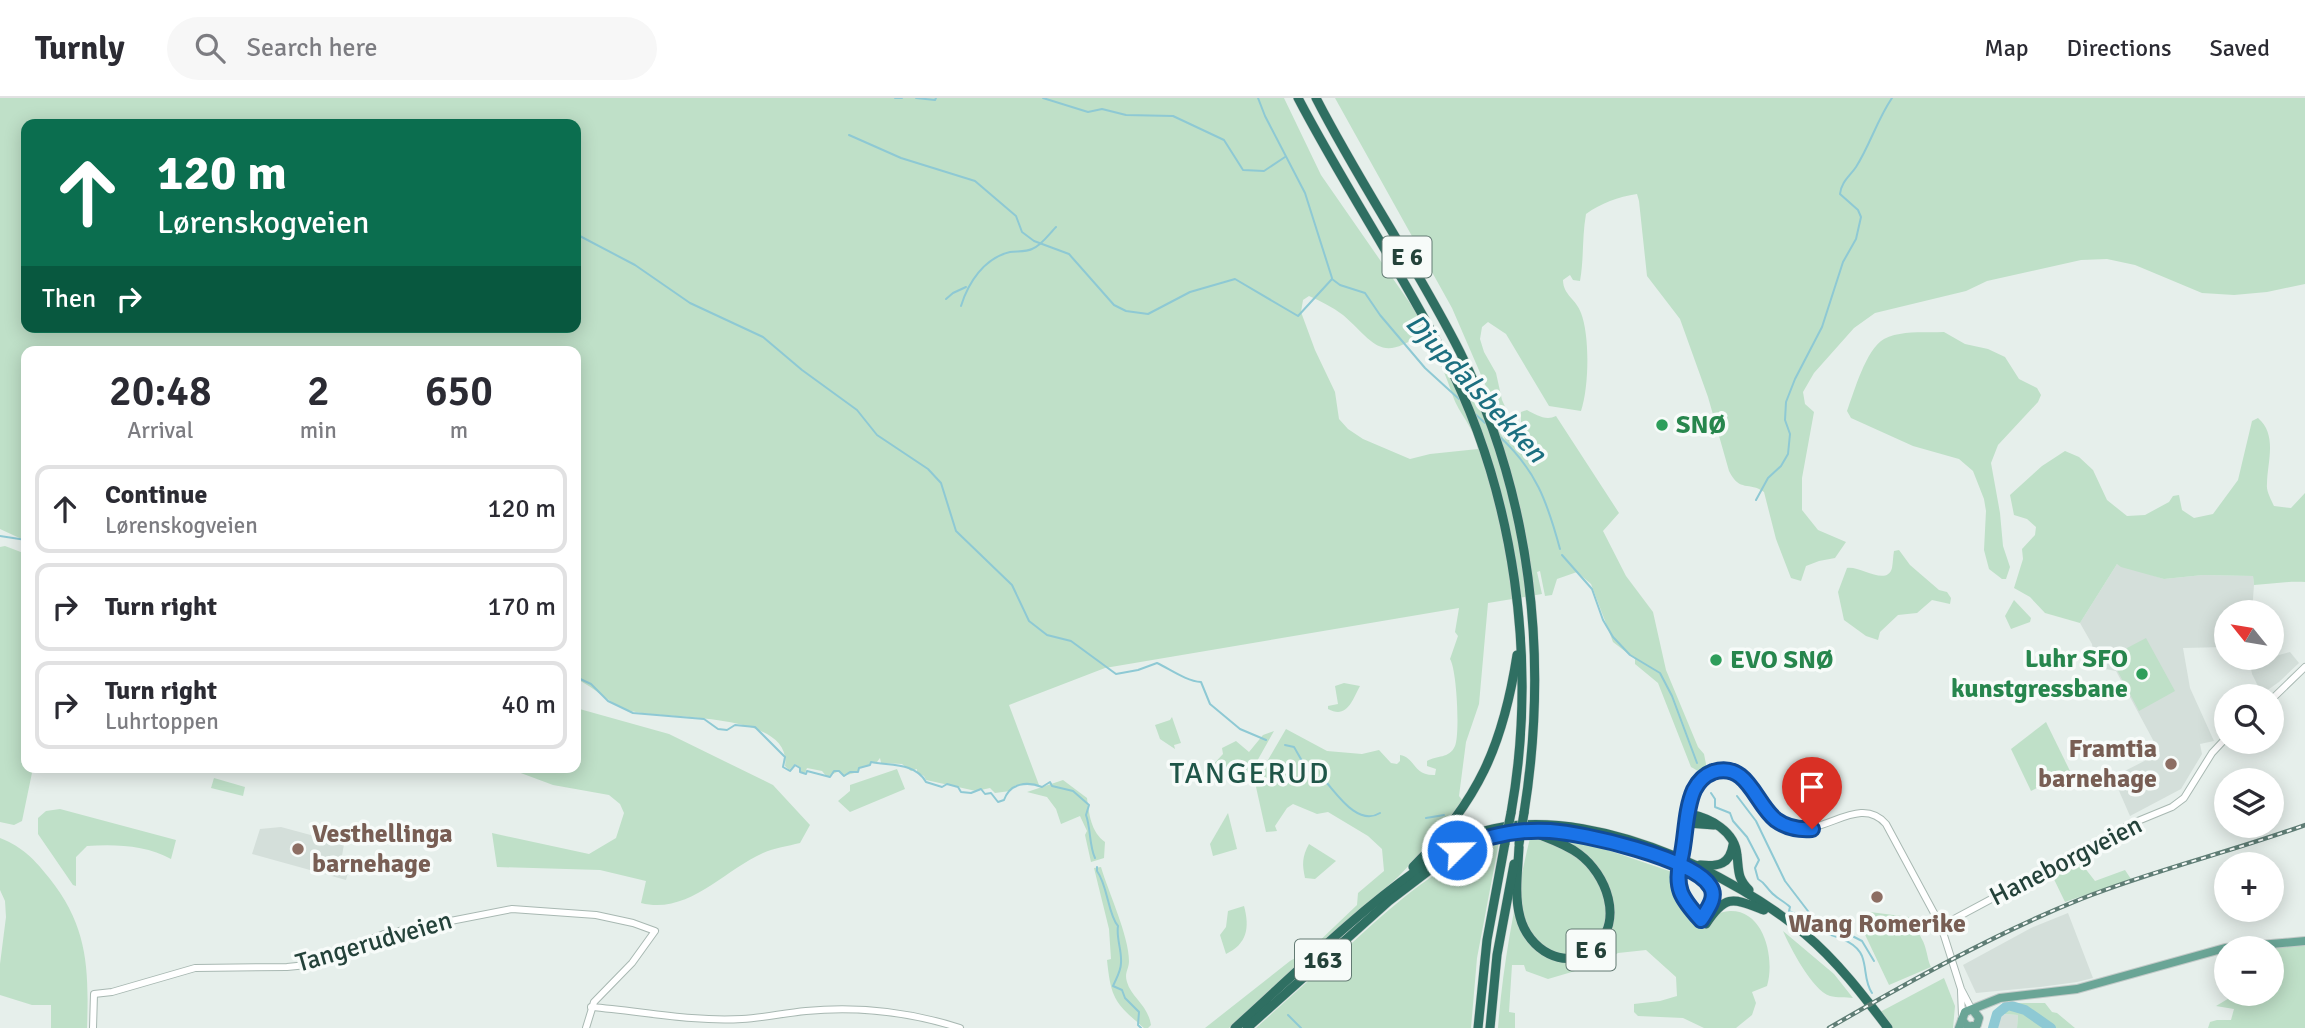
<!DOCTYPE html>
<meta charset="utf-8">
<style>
body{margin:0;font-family:Signika,sans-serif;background:#f7f7f7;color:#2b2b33;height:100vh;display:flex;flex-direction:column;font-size:26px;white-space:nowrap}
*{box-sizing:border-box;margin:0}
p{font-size:23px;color:#7c7c81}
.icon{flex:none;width:38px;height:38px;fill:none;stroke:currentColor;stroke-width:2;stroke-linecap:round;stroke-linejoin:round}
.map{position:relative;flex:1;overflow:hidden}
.side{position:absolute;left:21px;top:248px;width:560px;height:427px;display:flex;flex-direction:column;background:#fff;border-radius:14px;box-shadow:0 4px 18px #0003}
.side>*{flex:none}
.top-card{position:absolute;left:21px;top:21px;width:560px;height:214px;border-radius:14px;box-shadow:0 4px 18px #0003;background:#0b6e4f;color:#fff;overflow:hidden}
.needle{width:46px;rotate:300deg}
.tools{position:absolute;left:2214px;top:502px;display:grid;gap:14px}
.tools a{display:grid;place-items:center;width:70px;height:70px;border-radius:50%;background:#fff;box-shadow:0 4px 18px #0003;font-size:35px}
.pin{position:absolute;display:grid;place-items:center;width:60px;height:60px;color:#fff;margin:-72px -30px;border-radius:50% 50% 50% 0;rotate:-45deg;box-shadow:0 0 7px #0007}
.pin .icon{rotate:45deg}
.me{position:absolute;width:77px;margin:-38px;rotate:67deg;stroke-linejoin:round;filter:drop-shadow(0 0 5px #0008)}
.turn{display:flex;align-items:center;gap:24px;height:147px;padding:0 21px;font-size:32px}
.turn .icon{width:91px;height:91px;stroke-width:2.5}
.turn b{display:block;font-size:49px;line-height:60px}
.then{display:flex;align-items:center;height:66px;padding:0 21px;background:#0003;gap:14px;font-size:26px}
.eta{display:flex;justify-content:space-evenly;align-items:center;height:119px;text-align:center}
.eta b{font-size:42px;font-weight:600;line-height:49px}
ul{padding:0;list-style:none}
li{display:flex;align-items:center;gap:21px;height:88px;margin:0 14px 10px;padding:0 7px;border:4px solid #e1e1e2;border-radius:14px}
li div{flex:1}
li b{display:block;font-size:26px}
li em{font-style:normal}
header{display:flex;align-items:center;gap:42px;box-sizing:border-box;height:98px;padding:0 35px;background:#fff;border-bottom:2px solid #e1e1e2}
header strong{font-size:33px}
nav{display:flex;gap:38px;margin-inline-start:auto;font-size:24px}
.search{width:490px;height:63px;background:#f7f7f7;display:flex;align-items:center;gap:18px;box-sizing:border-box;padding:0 24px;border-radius:38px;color:#7c7c81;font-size:26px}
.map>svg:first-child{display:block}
.built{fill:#d4dfda}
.green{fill:#bfe0c8;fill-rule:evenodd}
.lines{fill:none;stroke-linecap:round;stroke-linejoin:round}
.stream{stroke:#8ec9d4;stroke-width:2}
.river{stroke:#8ec9d4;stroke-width:10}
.minor-casing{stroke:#a8b8b2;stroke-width:8}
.major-casing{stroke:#c2cac8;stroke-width:10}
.highway-casing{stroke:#c2cac8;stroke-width:10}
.minor{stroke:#fff;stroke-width:6}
.major{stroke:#6aa596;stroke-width:8}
.highway{stroke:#2f6f62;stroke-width:9}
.rail-casing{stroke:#5f7d75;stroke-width:4.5}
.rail{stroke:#f7fbf9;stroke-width:2;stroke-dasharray:5;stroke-linecap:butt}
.highway-bridge-casing{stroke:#c2cac8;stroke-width:10;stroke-linecap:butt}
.highway-bridge{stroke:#2f6f62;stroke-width:9}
.route-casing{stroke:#114b97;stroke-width:18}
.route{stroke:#1a73e8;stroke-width:12}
.leisure-dot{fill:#2e9e5b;stroke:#f7fbf9;stroke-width:2.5}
.education-dot{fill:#8d6e63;stroke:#f7fbf9;stroke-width:2.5}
.labels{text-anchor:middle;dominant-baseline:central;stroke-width:7;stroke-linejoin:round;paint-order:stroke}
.shield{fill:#f7fbf9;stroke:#637a73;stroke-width:2}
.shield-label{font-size:24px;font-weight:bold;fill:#24423a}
.leisure-label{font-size:26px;font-weight:bold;fill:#27864d;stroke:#f7fbf9;text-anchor:start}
.education-label{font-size:26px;font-weight:bold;fill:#785e54;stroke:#f7fbf9;text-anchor:end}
.street-label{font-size:26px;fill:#24423a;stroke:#f7fbf9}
.water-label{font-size:28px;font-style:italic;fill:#1c6f80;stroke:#f7fbf9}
.quarter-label{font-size:30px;letter-spacing:2px;fill:#1f5548;stroke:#f7fbf9}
</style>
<header>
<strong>Turnly</strong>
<div class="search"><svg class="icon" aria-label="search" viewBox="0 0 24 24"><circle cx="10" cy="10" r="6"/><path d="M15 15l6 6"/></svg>Search here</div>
<nav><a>Map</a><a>Directions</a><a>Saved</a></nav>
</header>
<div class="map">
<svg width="2305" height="930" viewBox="0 0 2305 930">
<rect width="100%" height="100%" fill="#e6efeb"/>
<g class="built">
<path d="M 2117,466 L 2164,481 L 2203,477 L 2253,478 L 2254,487 L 2252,514 L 2226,514 L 2226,549 L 2183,550 L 2190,590 L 2214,643 L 2200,646 L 2202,656 L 2181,691 L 2130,718 L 2113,679 L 2160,655 L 2116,573 L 2095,569 L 2092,546 L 2080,525 Z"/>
<path d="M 2290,554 L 2299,565 L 2279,584 L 2262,596 L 2252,576 L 2250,565 Z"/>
<path d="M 281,729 L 344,746 L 342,758 L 352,761 L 346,782 L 252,756 L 260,731 Z"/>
<path d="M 2068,815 L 2093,880 L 2077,884 L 2040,889 L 1976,895 L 1963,867 L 2031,830 Z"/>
<path d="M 2005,916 L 2018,917 L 2017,930 L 1998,930 L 2001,918 Z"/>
</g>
<g class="green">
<path d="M 0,0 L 1284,0 L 1321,77 L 1505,342 L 1491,300 L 1452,210 L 1335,0 L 2305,0 L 2305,186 L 2267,194 L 2234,197 L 2202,195 L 2135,167 L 2107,161 L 2081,162 L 1987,183 L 1966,193 L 1875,215 L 1854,230 L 1814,275 L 1803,294 L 1805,306 L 1814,314 L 1802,380 L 1802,412 L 1818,432 L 1846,444 L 1835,460 L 1819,463 L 1806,468 L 1801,483 L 1791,480 L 1776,441 L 1764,394 C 1749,383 1740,395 1729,373 L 1708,299 L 1680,221 L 1647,178 L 1639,103 L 1637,96 C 1618,99 1601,105 1586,116 C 1582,138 1584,161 1580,183 L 1573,182 L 1570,177 L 1563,182 C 1563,197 1577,202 1581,215 C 1590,238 1589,289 1581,313 L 1549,308 L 1506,236 L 1488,224 L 1482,229 L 1480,241 L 1484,254 L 1496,275 L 1502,302 L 1515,330 L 1521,327 L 1521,314 L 1527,312 C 1536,317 1546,323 1556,318 L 1619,415 L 1603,433 L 1626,478 L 1653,514 L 1666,572 L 1698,649 L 1704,656 L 1707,671 L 1698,673 L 1691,669 L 1658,585 L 1635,566 L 1635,561 L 1613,544 L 1591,486 L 1577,474 L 1557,481 L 1552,497 L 1545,498 L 1540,473 L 1537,474 L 1542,496 L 1488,505 L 1479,606 L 1466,644 L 1459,698 L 1463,703 L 1432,743 L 1398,779 L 1229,930 L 1205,930 L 1290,863 L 1312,850 L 1357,807 L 1358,795 L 1384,773 L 1382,751 L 1368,738 L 1328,714 L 1317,716 L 1293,706 L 1287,710 L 1275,728 L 1277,733 L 1266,734 L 1256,689 L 1261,674 L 1286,631 L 1327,653 L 1362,656 L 1379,652 L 1391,665 L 1397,666 L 1400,663 L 1400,657 C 1416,660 1413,678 1435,677 L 1436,671 L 1427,668 L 1427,663 C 1437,657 1449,661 1455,648 C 1460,637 1457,572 1450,561 L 1458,538 L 1455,534 L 1459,510 L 1105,570 L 1009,607 L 1039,687 L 1016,687 L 1010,693 L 995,695 L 990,690 L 976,693 L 926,682 L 924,678 L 917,675 L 917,671 L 911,673 L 902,666 L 881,665 L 880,660 L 877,664 L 871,665 L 869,668 L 859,670 L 858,674 L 843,678 L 839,673 L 827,679 L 822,673 L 807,670 L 805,675 L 800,674 L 801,670 L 795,666 L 789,672 L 785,668 C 793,612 663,622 631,613 C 610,607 595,589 576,581 L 576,254 L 26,254 L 26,443 L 0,431 ZM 26,26 L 576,26 L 576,229 L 26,229 ZM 1309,198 C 1321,203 1332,209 1343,217 C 1374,244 1380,266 1422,235 C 1438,254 1446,279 1454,301 C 1461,318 1476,333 1478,351 L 1430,356 L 1410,361 L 1363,341 L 1348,331 L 1339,321 L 1335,294 L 1315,252 L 1301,214 L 1303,202 Z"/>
<path d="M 1944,234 L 1965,246 L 1988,251 L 2005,259 L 2019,281 L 2037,290 L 2041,297 L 2038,304 L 1998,347 L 1991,365 L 2000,415 L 2003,448 L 2010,469 L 2006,481 L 2002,481 L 1989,471 L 1984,452 L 1986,413 L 1984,401 L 1973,373 L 1959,361 L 1913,348 L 1851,320 L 1847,313 C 1854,294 1866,251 1884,241 C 1901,232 1925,235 1944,234 Z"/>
<path d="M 2258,320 C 2278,337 2267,365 2267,386 C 2266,393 2271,401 2274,408 L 2291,410 L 2305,395 L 2305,484 C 2287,483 2272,486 2254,487 L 2253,478 L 2203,477 L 2164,481 L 2121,469 L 2117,466 L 2080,525 L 2045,515 L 2030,499 L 2014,490 L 2023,461 L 2022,451 L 2035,437 L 2036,429 L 2027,421 L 2014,417 L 2010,397 L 2042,368 L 2065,353 L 2079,359 L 2093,372 L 2107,402 L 2127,418 L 2145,417 L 2169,404 L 2173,398 L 2179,397 L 2182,412 L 2194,420 L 2213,416 L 2238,382 L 2252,323 Z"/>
<path d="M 5,448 L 26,456 L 26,670 L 33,670 L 22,723 L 14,727 L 0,724 L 0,449 Z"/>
<path d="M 1899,452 L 1910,467 L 1939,492 L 1947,494 L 1951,500 L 1950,506 L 1932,502 L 1917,515 L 1898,517 L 1880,534 L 1878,542 L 1866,538 L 1844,522 L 1838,494 L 1847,470 C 1859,467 1887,489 1892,470 C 1893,464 1893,458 1894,453 Z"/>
<path d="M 2014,502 L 2031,520 L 2030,524 L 2011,531 L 2005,518 Z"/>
<path d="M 2146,540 L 2175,593 L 2139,613 L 2110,559 Z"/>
<path d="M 1344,585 L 1360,588 C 1352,603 1347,621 1328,611 L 1328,608 L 1338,606 L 1335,588 Z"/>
<path d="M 576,610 L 669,636 L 773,687 L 810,727 L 800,745 C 788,748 774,750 763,755 C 723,773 688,817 641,805 L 646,783 L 600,772 L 497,769 L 492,735 L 589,756 L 616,740 L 624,715 L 620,706 L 609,697 L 553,687 L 507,670 L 576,670 Z"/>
<path d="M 1172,619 L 1181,645 L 1174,647 L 1175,651 L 1160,641 L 1155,627 L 1170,622 Z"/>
<path d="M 2046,624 L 2070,673 L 2031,693 L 2011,651 Z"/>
<path d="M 1274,633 L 1247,681 L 1219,677 L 1208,672 L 1223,656 L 1222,650 L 1236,643 L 1249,654 L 1263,637 Z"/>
<path d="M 897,671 L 905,691 L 850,714 L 838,703 L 850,693 L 850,687 Z"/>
<path d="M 214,680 L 245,689 L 243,698 L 211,690 Z"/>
<path d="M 1063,682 L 1087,700 C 1089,716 1091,734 1105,744 L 1104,760 L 1091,764 L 1085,737 L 1087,733 L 1080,718 L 1061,726 L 1056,711 L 1047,699 L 1027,694 Z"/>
<path d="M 60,711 L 176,742 L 171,761 C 147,747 114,746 87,748 L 76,759 L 76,788 L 73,787 L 38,736 L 38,720 L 46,713 Z"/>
<path d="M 1228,715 L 1237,751 L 1213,758 L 1210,746 Z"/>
<path d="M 0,740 C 23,749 35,762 50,781 C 88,829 89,871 87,930 L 51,930 L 51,907 L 32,907 L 0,897 L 0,866 L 6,819 L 5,803 L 0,792 Z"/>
<path d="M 1530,740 L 1587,745 L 1672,774 C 1672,800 1680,806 1697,824 C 1707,820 1719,814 1730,813 C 1765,812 1775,862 1767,888 L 1752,894 L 1756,905 L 1752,917 L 1736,930 L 1704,930 L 1683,920 L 1638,918 L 1634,914 L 1634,906 L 1660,903 L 1677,898 L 1676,879 L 1646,852 L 1618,855 L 1599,866 L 1548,881 L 1526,873 L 1524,867 L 1512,867 L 1509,914 L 1515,915 L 1515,930 L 1498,930 C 1503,865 1515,803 1530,740 Z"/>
<path d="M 1499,744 L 1477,860 L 1471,930 L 1256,930 C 1288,901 1320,872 1353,844 C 1399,802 1439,766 1499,744 Z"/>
<path d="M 1309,746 L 1336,763 L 1315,781 L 1305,780 C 1302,766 1302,759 1309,746 Z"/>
<path d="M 2077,760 L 2095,783 L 2125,772 L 2131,781 L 2065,804 L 2051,775 Z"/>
<path d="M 1101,769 C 1108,793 1129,838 1129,863 C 1129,871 1124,875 1127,884 C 1131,899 1148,907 1151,927 L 1148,930 L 1144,930 C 1115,905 1111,901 1107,862 L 1111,861 L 1109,831 L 1094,770 Z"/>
<path d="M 1244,808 C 1250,830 1247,846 1226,856 L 1220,837 L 1226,829 L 1228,813 Z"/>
<path d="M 1870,814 L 1909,819 L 1918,823 C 1918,841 1923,838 1926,852 C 1928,859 1928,863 1931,869 L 1889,887 L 1859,824 Z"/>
<path d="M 1783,833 L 1834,876 L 1853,900 C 1846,899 1837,900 1830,898 C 1812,892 1790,849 1783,833 Z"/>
<path d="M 2305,846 L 2305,930 L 2208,930 L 2210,924 L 2217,922 L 2231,922 L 2234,911 L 2216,908 L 2236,896 L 2272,896 L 2272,850 L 2269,849 Z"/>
<path d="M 1944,880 L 1955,908 L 1953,930 L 1892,930 L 1880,914 Z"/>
<path d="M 2005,905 L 2045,905 L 2052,914 L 2057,915 L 2075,930 L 2017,930 L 2018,917 L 2005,916 Z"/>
</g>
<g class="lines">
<g class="stream">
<path d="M 895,0 L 902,0"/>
<path d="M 916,0 L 935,2 L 936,0"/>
<path d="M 1043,0 L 1088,14 L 1102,11 L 1126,17 L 1173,18 L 1224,42 L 1243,72 L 1264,73 L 1285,59"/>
<path d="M 1258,0 L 1265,18 L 1305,95 L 1332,180"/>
<path d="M 849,37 L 901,60 L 975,83 L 1016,118 L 1022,134 L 1034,143 L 1069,156 L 1114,207 L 1126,213 L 1148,216 L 1190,194 L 1235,181 L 1298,218 L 1332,181"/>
<path d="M 576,136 L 635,167 L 690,205 L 763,239 L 802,272 L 857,312 L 877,337 L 928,371 L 941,385 L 956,433 L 1012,487 L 1029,523 L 1047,537 L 1071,543 L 1116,576 L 1138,572 L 1157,565 C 1170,571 1186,583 1201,584 L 1210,606 L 1240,631 L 1266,642"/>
<path d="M 1332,181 L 1340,187 L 1365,195 L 1380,217 L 1425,270 L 1459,301"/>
<path d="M 946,201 L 953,195 L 966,189"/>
<path d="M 961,208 C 968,185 984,160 1010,154 C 1017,153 1026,154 1032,151 C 1041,148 1049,136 1056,129"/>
<path d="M 1474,315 L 1485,325"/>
<path d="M 1499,338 C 1536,372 1547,403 1560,451"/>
<path d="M 1756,402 L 1768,380 L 1781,368 L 1788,356 L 1790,336 L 1785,322 L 1786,304 L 1795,281 L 1822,229 L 1843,164 L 1856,141 L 1861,119 L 1858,112 L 1840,96 C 1841,84 1850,78 1856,69 C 1870,47 1877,22 1892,0"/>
<path d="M 0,438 L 26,442"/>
<path d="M 1562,457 L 1592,491 L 1603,522 L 1613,539 L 1630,557 L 1660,575 L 1672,598 L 1697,665"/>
<path d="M 576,579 L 591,586 L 608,603 L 633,615 L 704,621 L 718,631 L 727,632 L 735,627 L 755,629 L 785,659 L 783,669 L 790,673 L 795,667 L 800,670 L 800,674 L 806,676 L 807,673 L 830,679 L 834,673 L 839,673 L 844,678 L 850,674 L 858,674 L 859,670 L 870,667 L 871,664 C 889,668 915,664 926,684 L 942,689 L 947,686 L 958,689 L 961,694 L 971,695 L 981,691 L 985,696 L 991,695 L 998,704 L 1004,702 C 1010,685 1027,683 1042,689 L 1050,684 L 1052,688 L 1073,693 L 1089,707 L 1086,717 C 1091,731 1089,747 1095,760"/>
<path d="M 1285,647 L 1294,649 C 1299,657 1305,671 1313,677 C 1318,680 1323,681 1327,685 C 1339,699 1359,728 1380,715"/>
<path d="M 1711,695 L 1715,701 L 1715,709 L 1730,715 L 1733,723 L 1747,739 L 1759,762 L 1755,770 L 1758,781 C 1765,785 1766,789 1771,794 C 1776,800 1784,803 1790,809 L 1789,813 C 1798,816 1803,824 1811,829 C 1826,838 1854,839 1862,858 C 1867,871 1864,883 1872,895"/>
<path d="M 1737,698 L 1756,723 L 1785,783 L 1811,817 L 1862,843 L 1874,863"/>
<path d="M 1426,720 L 1444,717"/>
<path d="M 1097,769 L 1097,773 C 1108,788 1108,817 1118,828 C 1116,840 1122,852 1121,865 C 1121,873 1116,881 1113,888 L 1122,892 L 1125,900 L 1139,914 L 1138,927 L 1141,930"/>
<path d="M 1288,917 L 1301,930"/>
</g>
<path class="river" d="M 1993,930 L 1997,916 L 2008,907 L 2025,912 L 2051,930"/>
<defs>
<g id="minor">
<path d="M 2272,601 L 2305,569"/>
<path d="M 1704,824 C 1693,813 1680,802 1678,785 C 1676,773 1691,696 1698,686 C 1703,679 1711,674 1720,673 C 1756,669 1760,721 1792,730 C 1824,738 1860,696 1886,726 L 1941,828 L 1961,891 L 1972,912"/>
<path d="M 1941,828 L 2133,725 L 2172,709 L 2184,700 L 2212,655 L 2226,640"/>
<path d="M 1961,893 L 1962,918"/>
<path d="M 591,909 C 641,913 692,924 742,921 C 763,920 784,915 806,913 C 858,908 910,914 960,930"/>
<path d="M 93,930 L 94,896 L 112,894 L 195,870 L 287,869 L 307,867 L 384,836 L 512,811 L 596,817 L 633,825 L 655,833 L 632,865 L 594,904 L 586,930"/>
</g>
<g id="major">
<path d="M 1962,922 L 1968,929 L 1977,927 L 1979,920 L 1973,912"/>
<path d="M 1959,930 L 1965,914 L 2000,900 L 2077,891 L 2225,850 L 2305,843"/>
</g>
<g id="highway">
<path d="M 1298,0 C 1344,88 1400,171 1445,259 C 1515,397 1538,563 1511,715"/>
<path d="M 1316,0 C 1360,86 1416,167 1460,254 C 1531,397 1549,558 1524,715"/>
<path d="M 1689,716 C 1710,720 1735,733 1737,757 C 1739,773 1737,780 1749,792"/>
<path d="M 1688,725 L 1714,727"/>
<path d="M 1519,749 C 1518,771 1514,797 1520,819 C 1528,851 1565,875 1594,850 C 1625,823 1606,776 1579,756 C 1566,746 1550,741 1535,735"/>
<path d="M 1633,750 L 1675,766"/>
<path d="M 1695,767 C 1734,786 1772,808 1805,836 C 1837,863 1863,897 1888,930"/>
<path d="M 1700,767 C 1719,769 1730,766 1733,747"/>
<path d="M 1413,769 C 1478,703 1503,648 1517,557"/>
<path d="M 1693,773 C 1716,791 1718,797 1701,822"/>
<path d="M 1706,826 C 1726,796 1732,800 1764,812"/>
<path d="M 1235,930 C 1294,877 1351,819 1416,773 C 1438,757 1458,740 1484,733 C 1546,716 1620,735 1677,759"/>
<path d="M 1247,930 L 1389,803 L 1448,758 L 1468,747 L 1493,738 L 1551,733"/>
<path d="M 1478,930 L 1487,842 L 1505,745"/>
<path d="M 1490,930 L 1497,857 L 1514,766"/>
</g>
</defs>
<use href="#minor" class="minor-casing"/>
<use href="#major" class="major-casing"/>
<use href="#highway" class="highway-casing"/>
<use href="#minor" class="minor"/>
<use href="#major" class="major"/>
<use href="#highway" class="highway"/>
<defs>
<path id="rail" d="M 1829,930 C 1910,883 1994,836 2081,801 C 2154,772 2231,754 2305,727"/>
</defs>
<use href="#rail" class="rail-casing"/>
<use href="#rail" class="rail"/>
<defs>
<g id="highway-bridge">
<path d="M 1505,745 L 1511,715"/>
<path d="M 1519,746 L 1524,715"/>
<path d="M 1677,759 L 1695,767"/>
<path d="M 1675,766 L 1693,773"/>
</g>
</defs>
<use href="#highway-bridge" class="highway-bridge-casing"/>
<use href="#highway-bridge" class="highway-bridge"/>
</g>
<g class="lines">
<defs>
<path id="route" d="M 1457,752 C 1485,738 1518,731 1550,733 C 1583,735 1693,760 1710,788 C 1718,799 1707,812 1701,822 C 1681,800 1674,790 1681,760 C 1686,739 1685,712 1694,692 C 1698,684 1705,677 1713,674 C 1748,663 1755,706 1776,722 C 1787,730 1799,732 1812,731"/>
</defs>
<use href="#route" class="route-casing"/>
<use href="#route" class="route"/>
</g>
<g class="leisure-dot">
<circle cx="1662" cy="327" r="7"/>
<circle cx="1716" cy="562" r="7"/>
<circle cx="2142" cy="576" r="7"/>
</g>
<g class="education-dot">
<circle cx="2171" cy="666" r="7"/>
<circle cx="298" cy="751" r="7"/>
<circle cx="1877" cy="799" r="7"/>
</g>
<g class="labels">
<g class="shield">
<rect x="1382.5" y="138.5" width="49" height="41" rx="5"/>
<rect x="1566.5" y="831.5" width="49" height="41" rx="5"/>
<rect x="1295" y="841.5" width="56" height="41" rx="5"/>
</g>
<g class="shield-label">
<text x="1407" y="159">E 6</text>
<text x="1591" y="852">E 6</text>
<text x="1323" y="862">163</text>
</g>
<g class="leisure-label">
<text x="1676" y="327">SNØ</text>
<text x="2128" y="561" text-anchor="end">Luhr SFO<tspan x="2128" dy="30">kunstgressbane</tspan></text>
<text x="1730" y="562">EVO SNØ</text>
</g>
<g class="education-label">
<text x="2157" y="651">Framtia<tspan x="2157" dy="30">barnehage</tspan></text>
<text x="312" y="736" text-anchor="start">Vesthellinga<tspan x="312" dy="30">barnehage</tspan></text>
<text x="1877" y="826" text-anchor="middle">Wang Romerike</text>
</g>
<g class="street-label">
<text transform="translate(2066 763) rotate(-27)">Haneborgveien</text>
<text transform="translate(374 844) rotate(-16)">Tangerudveien</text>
</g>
<g class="water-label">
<text transform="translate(1476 290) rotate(47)">Djupdalsbekken</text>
</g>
<g class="quarter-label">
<text x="1250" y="675">TANGERUD</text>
</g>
</g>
</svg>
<div class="tools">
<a><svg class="needle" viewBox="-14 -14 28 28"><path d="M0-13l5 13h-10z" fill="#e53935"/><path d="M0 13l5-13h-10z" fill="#7c7c81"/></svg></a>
<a><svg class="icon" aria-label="search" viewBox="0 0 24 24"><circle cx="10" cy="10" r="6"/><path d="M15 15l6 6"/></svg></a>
<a><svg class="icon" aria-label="layers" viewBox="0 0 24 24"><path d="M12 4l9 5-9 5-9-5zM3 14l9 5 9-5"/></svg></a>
<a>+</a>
<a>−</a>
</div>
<div class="pin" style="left:1812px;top:731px;background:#d93025"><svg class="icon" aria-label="arrive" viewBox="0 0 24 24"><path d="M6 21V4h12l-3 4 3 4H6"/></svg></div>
<svg class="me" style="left:1457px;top:752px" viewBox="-20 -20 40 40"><circle r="17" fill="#1a73e8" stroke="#fff" stroke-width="3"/><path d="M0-11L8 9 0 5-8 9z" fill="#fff"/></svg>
<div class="top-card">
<div class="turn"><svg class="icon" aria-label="ahead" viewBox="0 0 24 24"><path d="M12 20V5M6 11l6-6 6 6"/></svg><div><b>120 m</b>Lørenskogveien</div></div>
<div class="then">Then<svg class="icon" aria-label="right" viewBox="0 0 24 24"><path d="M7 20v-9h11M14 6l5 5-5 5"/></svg></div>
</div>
<section class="side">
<div class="eta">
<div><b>20:48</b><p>Arrival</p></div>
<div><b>2</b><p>min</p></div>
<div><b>650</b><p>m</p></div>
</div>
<ul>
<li><svg class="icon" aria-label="ahead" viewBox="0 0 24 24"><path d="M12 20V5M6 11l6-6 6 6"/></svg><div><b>Continue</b><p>Lørenskogveien</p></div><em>120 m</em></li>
<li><svg class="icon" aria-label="right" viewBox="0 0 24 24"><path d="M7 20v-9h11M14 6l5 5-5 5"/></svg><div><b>Turn right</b></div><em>170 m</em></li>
<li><svg class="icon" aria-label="right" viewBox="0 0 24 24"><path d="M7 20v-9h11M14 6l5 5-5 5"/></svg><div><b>Turn right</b><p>Luhrtoppen</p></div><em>40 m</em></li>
</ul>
</section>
</div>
